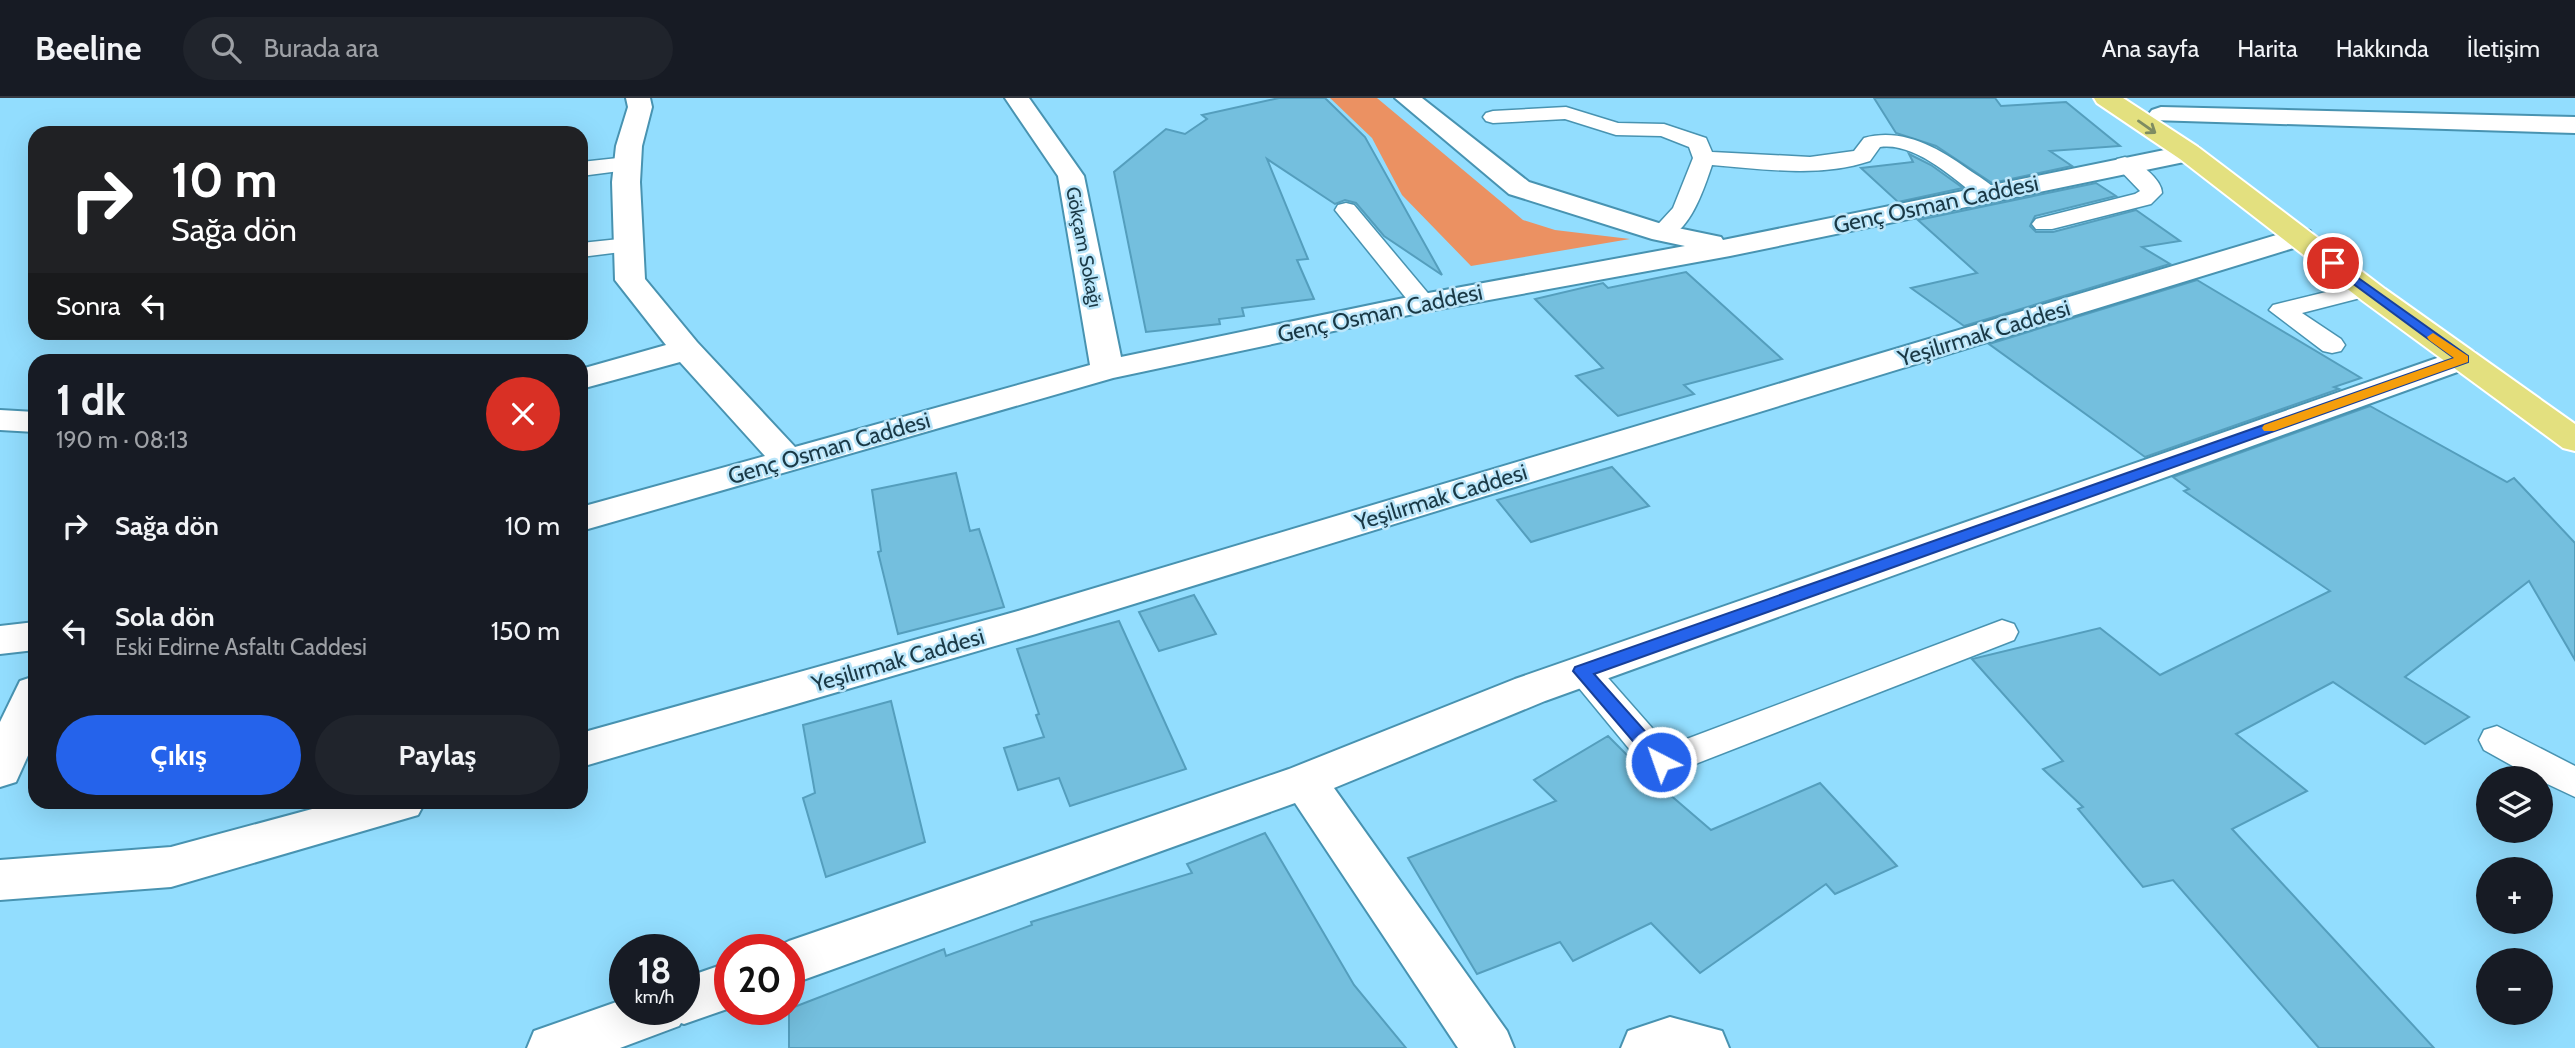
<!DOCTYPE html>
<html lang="tr">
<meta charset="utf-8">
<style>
body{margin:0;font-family:Cabin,sans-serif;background:#20242c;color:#f1f3f6;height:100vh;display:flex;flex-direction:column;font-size:26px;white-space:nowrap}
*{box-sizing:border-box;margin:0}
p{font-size:23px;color:#9ea1a6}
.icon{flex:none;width:38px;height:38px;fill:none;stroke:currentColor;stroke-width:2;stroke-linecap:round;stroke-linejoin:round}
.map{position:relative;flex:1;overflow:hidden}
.side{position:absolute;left:28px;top:256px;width:560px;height:455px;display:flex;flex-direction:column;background:#171b24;border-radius:21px;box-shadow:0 7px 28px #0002}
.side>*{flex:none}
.guide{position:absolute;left:28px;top:28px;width:560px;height:214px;border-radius:21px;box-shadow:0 7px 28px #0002;background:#202124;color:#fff;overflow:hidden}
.buttons{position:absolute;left:2476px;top:668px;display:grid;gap:14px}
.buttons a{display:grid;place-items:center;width:77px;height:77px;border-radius:50%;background:#171b24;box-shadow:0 7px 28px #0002;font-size:35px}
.speed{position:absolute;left:609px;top:836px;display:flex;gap:14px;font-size:35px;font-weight:700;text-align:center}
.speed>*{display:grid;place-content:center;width:91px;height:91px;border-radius:50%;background:#171b24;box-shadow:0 7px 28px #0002;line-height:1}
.speed small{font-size:18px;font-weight:400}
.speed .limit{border:10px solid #d22;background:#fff;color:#111}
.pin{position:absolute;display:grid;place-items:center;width:60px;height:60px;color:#fff;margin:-30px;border:4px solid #fff;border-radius:50%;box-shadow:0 2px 7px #0007}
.me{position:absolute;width:77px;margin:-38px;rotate:319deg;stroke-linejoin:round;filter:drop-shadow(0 0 5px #0008)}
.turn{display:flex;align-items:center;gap:24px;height:147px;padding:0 28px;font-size:32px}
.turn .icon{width:91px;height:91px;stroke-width:2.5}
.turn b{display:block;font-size:49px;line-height:60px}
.then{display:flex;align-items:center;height:66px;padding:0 28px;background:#0003;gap:14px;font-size:26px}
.round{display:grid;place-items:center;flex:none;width:74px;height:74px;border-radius:37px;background:#20242c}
.summary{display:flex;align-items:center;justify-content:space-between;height:119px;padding:0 28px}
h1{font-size:42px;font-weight:700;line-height:52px}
.primary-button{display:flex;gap:14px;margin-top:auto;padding:14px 28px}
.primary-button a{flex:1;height:80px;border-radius:42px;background:#2563eb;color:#fff;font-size:28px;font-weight:700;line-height:80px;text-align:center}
.primary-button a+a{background:#20242c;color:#f1f3f6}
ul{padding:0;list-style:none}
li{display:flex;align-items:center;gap:21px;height:105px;padding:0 28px}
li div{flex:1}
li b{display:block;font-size:26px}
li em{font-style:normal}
header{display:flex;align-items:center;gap:42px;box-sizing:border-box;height:98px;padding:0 35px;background:#171b24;border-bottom:2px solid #363941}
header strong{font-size:33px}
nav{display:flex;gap:38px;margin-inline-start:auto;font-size:24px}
.search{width:490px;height:63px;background:#20242c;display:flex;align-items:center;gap:18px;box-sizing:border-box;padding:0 24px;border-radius:38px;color:#9ea1a6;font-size:26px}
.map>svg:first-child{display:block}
.green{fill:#eb9162}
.building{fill:#74bfde;stroke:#549ebd;stroke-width:2}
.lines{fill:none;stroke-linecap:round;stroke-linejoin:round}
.service-casing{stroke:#4893b1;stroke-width:3}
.minor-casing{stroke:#4893b1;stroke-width:4}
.primary-casing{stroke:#fff;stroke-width:4}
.service{fill:#fff;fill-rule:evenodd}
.minor{fill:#fff;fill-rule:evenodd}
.primary{fill:#e3e07f;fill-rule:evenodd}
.oneway{stroke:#7e8c62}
.route{fill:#2563eb;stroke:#184099;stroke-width:2}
.slow{fill:#f59e0b}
.labels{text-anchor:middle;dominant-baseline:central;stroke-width:5;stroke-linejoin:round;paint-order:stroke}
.far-street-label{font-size:19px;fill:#1a3946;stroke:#bbe6fa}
.street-label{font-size:23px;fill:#1a3946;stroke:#bbe6fa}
</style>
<header>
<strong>Beeline</strong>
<div class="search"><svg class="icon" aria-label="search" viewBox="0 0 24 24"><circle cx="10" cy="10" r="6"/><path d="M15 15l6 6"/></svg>Burada ara</div>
<nav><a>Ana sayfa</a><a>Harita</a><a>Hakkında</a><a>İletişim</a></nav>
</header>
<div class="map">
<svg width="2575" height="950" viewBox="0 0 2575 950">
<rect width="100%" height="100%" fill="#92ddfe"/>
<path class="green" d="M 1330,0 L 1377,0 L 1523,122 L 1555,132 L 1630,141 L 1471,168 L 1402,97 L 1372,40 Z"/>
<g class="building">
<path d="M 1279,0 L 1325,0 L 1365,39 L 1442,177 L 1384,138 L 1356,105 L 1345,102 L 1335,106 L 1267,61 L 1308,161 L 1297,162 L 1314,201 L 1242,210 L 1244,218 L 1219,221 L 1220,226 L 1146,234 L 1114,74 L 1166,31 L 1185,36 L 1207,21 L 1202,17 Z"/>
<path d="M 1874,0 L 1995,0 L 2001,8 L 2066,4 L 2120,48 L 2050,53 L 2072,68 L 1992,85 L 1936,48 L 1896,35 Z"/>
<path d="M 1909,56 L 1931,67 L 1963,90 L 1898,104 L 1861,70 L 1913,64 Z"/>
<path d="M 2096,85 L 2116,98 L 2035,118 L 2030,128 L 2036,134 L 2053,134 L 2136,112 L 2180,143 L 2142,149 L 2170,166 L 1964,228 L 1911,190 L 1977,175 L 1918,122 Z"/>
<path d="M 1686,174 L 1782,261 L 1684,287 L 1694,296 L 1618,318 L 1576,278 L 1603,270 L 1535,201 L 1603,185 L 1608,190 Z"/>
<path d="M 2197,182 L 2361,280 L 2334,289 L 2339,291 L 2145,359 L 1989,246 Z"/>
<path d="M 2370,308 L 2507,384 L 2514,380 L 2575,445 L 2575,562 L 2529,483 L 2405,579 L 2469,619 L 2425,646 L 2333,584 L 2236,636 L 2307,693 L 2232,731 L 2434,950 L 2319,950 L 2173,782 L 2143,789 L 2078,711 L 2083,709 L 2043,671 L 2063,663 L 1972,561 L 2100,530 L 2160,577 L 2330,493 L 2184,393 L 2189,391 L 2173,379 Z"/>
<path d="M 1612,369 L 1649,408 L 1531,444 L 1497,402 Z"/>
<path d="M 956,375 L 970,433 L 979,431 L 1004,509 L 898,536 L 878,454 L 881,453 L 872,392 Z"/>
<path d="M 1194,497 L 1216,536 L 1159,553 L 1139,514 Z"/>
<path d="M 1119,523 L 1186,671 L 1070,708 L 1059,680 L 1018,692 L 1004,650 L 1044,639 L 1036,617 L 1039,616 L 1017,551 Z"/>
<path d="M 891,603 L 925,744 L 826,779 L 803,700 L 815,695 L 803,627 Z"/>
<path d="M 1608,638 L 1647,677 L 1711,732 L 1820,685 L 1897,768 L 1835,796 L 1826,786 L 1700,875 L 1651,825 L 1573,863 L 1560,844 L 1477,876 L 1408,760 L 1556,703 L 1534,682 Z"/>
<path d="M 1265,735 L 1354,887 L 1406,950 L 789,950 L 789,911 L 944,851 L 946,858 L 1032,827 L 1031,824 L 1192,775 L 1187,766 Z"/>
</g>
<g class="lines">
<defs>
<g id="service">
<path d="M 1566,9 L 1618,25 L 1664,26 L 1706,40 L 1712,54 L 1810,59 L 1854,53 L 1864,40 C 1904,29 1940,51 1972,74 C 1981,80 1992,86 1998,95 L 1995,100 L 1979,100 C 1953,80 1915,44 1880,49 L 1870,63 C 1820,80 1763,71 1712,67 C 1704,91 1686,148 1654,140 L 1650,135 L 1673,110 L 1693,60 L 1689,49 L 1661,38 L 1616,37 L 1565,21 L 1493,25 L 1486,23 L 1483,19 L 1486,15 L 1493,13 Z"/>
<path d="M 627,59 L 635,61 L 638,66 L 635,71 L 581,78 L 581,64 Z"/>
<path d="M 2125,59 C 2138,63 2162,81 2162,95 L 2151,106 L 2052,131 L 2036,131 L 2032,126 L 2036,121 L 2135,96 L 2140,93 L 2114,66 L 2117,61 Z"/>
<path d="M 1346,105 L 1354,107 L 1432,200 L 1436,205 L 1432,210 L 1423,213 L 1414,210 L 1335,112 L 1338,107 Z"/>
<path d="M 629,140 L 637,142 L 641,147 L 637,152 L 581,159 L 581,145 Z"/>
<path d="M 2367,184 L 2376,186 L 2379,191 L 2376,196 L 2302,215 L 2341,241 L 2345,247 L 2341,253 L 2332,255 L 2323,253 L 2269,212 L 2273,207 Z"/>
<path d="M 2002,522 L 2014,526 L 2018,534 L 2014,542 L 1662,679 L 1649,675 L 1565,573 L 1570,564 L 1582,561 L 1594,564 L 1668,648 Z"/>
<path d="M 2497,628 L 2575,668 L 2575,699 L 2541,683 L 2541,681 L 2536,681 L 2484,652 L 2479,642 L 2484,632 Z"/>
</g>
<g id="minor">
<path d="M 626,0 L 650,0 L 652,9 L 642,48 L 640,84 L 645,181 L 697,244 L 795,349 L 1090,267 L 1058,78 L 1005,0 L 1029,0 L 1084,78 L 1121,259 L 1423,196 L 1685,148 L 1652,141 L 1509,96 L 1395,0 L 1422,0 L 1529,84 L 1668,128 L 1721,139 L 1723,142 L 2189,47 L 2198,49 L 2202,55 L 2198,61 L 2189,63 L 1730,158 L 1423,214 L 1113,280 L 581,433 L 581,409 L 765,358 L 680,264 L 581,291 L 581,271 L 666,247 L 615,182 L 612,84 L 616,48 L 628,9 Z"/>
<path d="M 2161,9 L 2575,19 L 2575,35 L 2152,22 L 2148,17 L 2152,12 Z"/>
<path d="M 2300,130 L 2310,133 L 2314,139 L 2310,145 L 1036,536 L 581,669 L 581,635 L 1018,513 Z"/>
<path d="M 2463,251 L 2474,254 L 2479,261 L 2474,268 L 1545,603 L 1334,690 L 1507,933 L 1514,950 L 1458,950 L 1295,705 L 789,887 L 789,852 L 770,852 L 789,843 L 1289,671 L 1515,581 Z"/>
<path d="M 0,312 L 35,314 L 35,334 L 0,332 Z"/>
<path d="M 35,524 L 35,552 L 0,556 L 0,528 Z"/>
<path d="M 35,578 L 35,642 L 16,684 L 0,689 L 0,624 L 20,583 Z"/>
<path d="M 338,704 L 425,704 L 418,717 L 171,789 L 0,802 L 0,762 L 171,749 Z"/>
<path d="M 730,864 L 730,910 L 684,926 L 681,925 L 679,928 L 620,950 L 527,950 L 534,933 L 625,901 L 625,912 L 684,912 L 684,880 Z"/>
<path d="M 1670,919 L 1722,933 L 1729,950 L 1621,950 L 1628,933 Z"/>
</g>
<path id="primary" d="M 2094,0 L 2123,0 L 2198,49 L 2385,191 L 2575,326 L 2575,353 L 2563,350 L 2363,203 L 2180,61 L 2097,5 Z"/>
</defs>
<use href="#service" class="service-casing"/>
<use href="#minor" class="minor-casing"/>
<use href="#primary" class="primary-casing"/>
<use href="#service" class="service"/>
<use href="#minor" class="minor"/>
<use href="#primary" class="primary"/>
</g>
<defs><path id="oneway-shaft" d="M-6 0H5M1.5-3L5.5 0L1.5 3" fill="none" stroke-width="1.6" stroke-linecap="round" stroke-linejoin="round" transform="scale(1.75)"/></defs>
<use class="oneway" href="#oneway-shaft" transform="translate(2147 29) rotate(35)"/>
<path class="route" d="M 2333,162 L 2468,258 L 2468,264 L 1594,576 L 1668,659 L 1671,664 L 1668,669 L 1655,669 L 1573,573 L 1575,569 L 2454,260 L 2329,168 L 2329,163 Z"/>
<path class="slow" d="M 2433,235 L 2468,258 L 2468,264 L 2274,333 L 2264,333 L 2262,330 L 2264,327 L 2454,260 L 2429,242 L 2427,239 Z"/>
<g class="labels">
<g class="far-street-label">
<text transform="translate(1084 149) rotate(79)">Gökçam Sokağı</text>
</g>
<g class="street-label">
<text transform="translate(1936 106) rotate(-12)">Genç Osman Caddesi</text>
<text transform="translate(1380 215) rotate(-12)">Genç Osman Caddesi</text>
<text transform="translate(1984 235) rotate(-17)">Yeşilırmak Caddesi</text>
<text transform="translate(829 350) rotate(-16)">Genç Osman Caddesi</text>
<text transform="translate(1441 399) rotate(-17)">Yeşilırmak Caddesi</text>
<text transform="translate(898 562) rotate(-16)">Yeşilırmak Caddesi</text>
</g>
</g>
</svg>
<div class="buttons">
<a><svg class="icon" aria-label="layers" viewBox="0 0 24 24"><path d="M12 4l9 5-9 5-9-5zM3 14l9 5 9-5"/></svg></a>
<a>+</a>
<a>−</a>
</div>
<div class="speed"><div>18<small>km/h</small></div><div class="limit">20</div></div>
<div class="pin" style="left:2333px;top:165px;background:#d93025"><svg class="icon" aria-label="arrive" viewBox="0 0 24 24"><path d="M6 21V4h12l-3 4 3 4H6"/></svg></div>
<svg class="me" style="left:1661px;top:664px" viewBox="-20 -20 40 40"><circle r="17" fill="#2563eb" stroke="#fff" stroke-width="3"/><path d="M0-11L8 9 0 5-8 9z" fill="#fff"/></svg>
<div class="guide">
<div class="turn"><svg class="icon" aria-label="right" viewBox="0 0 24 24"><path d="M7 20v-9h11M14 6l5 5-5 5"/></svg><div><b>10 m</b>Sağa dön</div></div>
<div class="then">Sonra<svg class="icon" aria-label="left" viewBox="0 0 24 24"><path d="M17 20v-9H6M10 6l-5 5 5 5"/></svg></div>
</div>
<section class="side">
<div class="summary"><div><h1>1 dk</h1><p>190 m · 08:13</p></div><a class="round" style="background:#d93025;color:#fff"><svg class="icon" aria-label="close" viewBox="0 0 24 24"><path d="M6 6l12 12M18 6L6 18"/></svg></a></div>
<ul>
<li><svg class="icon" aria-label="right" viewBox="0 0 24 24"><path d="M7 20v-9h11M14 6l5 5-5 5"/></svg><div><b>Sağa dön</b></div><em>10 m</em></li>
<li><svg class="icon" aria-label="left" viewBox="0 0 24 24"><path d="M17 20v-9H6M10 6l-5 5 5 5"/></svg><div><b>Sola dön</b><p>Eski Edirne Asfaltı Caddesi</p></div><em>150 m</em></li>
</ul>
<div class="primary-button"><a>Çıkış</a><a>Paylaş</a></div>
</section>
</div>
